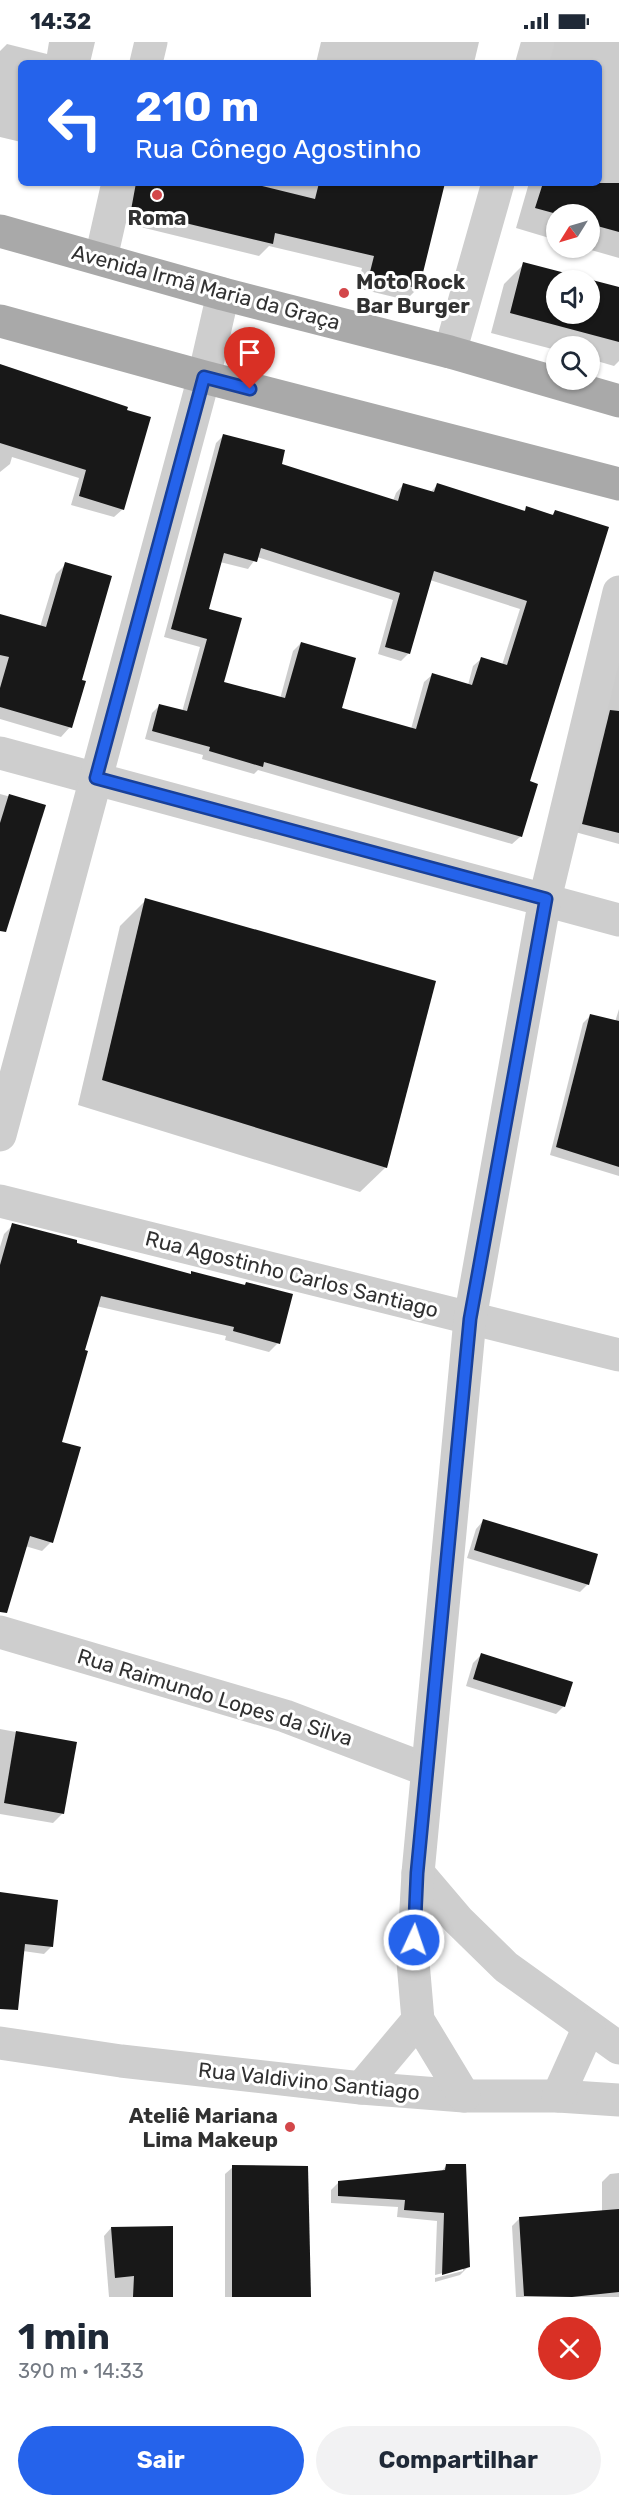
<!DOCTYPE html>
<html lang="pt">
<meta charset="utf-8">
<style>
body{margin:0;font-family:Rubik,sans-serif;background:#f2f2f3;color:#1f2937;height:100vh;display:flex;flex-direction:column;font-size:22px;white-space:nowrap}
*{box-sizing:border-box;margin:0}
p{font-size:20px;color:#747a83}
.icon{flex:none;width:33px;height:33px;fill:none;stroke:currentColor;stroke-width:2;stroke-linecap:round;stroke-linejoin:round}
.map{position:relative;height:2255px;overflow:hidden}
.details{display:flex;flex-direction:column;background:#fff;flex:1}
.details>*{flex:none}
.top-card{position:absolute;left:18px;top:18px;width:584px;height:126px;border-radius:9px;box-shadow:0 2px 4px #0004;background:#2563eb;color:#fff;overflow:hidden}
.needle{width:39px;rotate:233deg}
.tools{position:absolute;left:546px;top:162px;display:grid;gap:12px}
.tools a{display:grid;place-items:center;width:54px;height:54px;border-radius:50%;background:#fff;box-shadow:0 2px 4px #0004;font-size:30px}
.pin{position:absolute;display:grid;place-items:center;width:51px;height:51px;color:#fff;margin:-62px -26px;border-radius:50% 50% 50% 0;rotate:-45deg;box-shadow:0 0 6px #0007}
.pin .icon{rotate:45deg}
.me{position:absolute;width:66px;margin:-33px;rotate:3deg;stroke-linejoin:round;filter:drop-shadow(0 0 4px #0008)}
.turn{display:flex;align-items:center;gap:21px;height:126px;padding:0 18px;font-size:27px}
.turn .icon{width:78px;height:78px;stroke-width:2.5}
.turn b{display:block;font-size:42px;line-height:51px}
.round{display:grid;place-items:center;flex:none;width:63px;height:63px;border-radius:32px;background:#f2f2f3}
.headline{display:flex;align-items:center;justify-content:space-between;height:102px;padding:0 18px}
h1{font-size:36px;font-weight:700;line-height:45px}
.cta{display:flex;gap:12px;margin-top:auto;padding:12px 18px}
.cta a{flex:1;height:69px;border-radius:36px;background:#2563eb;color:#fff;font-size:24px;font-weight:700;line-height:69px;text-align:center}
.cta a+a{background:#f2f2f3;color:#1f2937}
.status{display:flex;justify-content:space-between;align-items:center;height:42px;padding:0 30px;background:#fff;direction:ltr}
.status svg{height:16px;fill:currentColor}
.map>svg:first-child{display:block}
.shadow{fill:#0003;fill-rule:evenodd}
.building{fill:#181818;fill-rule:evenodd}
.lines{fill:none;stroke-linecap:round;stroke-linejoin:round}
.minor{stroke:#cecece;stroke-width:33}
.major{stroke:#a9a9a9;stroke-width:33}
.route-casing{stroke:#184099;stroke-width:15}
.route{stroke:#2563eb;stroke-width:10}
.poi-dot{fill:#d3474a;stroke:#fff;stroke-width:2}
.labels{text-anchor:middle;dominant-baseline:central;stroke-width:6;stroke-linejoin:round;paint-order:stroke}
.poi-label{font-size:21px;font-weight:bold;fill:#313131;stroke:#fff}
.street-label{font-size:21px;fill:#313131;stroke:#fff}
</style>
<div class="status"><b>14:32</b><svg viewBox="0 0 49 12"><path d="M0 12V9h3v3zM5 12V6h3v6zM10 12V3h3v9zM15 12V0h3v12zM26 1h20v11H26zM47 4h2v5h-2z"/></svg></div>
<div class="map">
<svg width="619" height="2255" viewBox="0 0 619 2255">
<rect width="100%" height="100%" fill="#fff"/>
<g class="shadow">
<path d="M 49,0 L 95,0 L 90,21 L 21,21 L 21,100 L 0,95 L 0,9 L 7,2 L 47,12 Z"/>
<path d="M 321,0 L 479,0 L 474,21 L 316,21 Z"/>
<path d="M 551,0 L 619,0 L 619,216 L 584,206 L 590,206 L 590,172 L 556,172 L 556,198 L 516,186 L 529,141 L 598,141 L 598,21 L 546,21 Z"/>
<path d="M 120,141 L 438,141 L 418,246 L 406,258 L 357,246 L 362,226 L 269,204 L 259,214 L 120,180 Z"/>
<path d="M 524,222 L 587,238 L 556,238 L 556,272 L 590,272 L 590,239 L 619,247 L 619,319 L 614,324 L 590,317 L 590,304 L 556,304 L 556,308 L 491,291 L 504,242 Z"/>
<path d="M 0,324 L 123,467 L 114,475 L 71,463 L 79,436 L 12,415 L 10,422 L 0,430 Z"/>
<path d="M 223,394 L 280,423 L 393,459 L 396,451 L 403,443 L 430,451 L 437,443 L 523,470 L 527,466 L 551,474 L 555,470 L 528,740 L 536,743 L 520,795 L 512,802 L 258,728 L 254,732 L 202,717 L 203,713 L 145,697 L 152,671 L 160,663 L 182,670 L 200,605 L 164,595 L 216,401 ZM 257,515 L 393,558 L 378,612 L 401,619 L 409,611 L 430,538 L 520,567 L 502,623 L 481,617 L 473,624 L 468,643 L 432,633 L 424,640 L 411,687 L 340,667 L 301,601 L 293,609 L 280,657 L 222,641 L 208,568 L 220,520 L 248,527 Z"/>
<path d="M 66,522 L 80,639 L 70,685 L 61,695 L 0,677 L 0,573 L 40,585 L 56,532 Z"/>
<path d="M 619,617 L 619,802 L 575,790 Z"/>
<path d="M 0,752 L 44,764 L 0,866 Z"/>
<path d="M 146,858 L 386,1125 L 360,1150 L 78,1063 L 120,884 Z"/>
<path d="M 619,967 L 619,1134 L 550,1113 L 583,981 L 591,973 L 615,980 Z"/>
<path d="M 13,1183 L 190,1233 L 192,1231 L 243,1244 L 246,1241 L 278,1301 L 269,1310 L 225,1298 L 226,1294 L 96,1264 L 60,1401 L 51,1500 L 42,1509 L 25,1504 L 0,1543 L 0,1205 L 4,1192 Z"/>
<path d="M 483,1479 L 588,1542 L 580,1550 L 467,1516 L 476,1487 Z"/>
<path d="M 481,1613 L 564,1664 L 556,1672 L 466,1644 L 473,1621 Z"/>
<path d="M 0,1687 L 75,1701 L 63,1771 L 53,1781 L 0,1772 Z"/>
<path d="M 0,1852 L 52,1904 L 44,1912 L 23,1909 L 0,1963 Z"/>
<path d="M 446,2124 L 468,2225 L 460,2233 L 435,2240 L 435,2236 L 463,2229 L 463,2226 L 435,2233 L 437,2179 L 397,2175 L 398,2165 L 331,2161 L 331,2148 L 339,2140 L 441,2130 Z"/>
<path d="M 233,2125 L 310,2255 L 225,2255 L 225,2132 Z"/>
<path d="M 619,2131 L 619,2255 L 516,2255 L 512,2184 L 520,2176 L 602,2170 L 602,2140 L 610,2132 Z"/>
<path d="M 111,2186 L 171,2255 L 109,2255 L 104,2194 Z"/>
</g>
<g class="building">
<path d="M 136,141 L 250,141 L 315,157 L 319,141 L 445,141 L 419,247 L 369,234 L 374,214 L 275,191 L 273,202 L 131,168 Z"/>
<path d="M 543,141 L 619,141 L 619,190 L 590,182 L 590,172 L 557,172 L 535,166 Z"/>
<path d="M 523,220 L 619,245 L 619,300 L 510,271 ZM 556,238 L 590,238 L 590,272 L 556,272 Z"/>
<path d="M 0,322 L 128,365 L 127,368 L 151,375 L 124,468 L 79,454 L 86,428 L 0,401 Z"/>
<path d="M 223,392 L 285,408 L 282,422 L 398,459 L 403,441 L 434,450 L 437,441 L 525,469 L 526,464 L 553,473 L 555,468 L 609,485 L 530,739 L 538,742 L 522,795 L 264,720 L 263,725 L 209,709 L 210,705 L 152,689 L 159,662 L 187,669 L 207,597 L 171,587 ZM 261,506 L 400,551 L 385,605 L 410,612 L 434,529 L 527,559 L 507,623 L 481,615 L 472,643 L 432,631 L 416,687 L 342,666 L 356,616 L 301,600 L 285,656 L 224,640 L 242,576 L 209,567 L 224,511 L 257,520 Z"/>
<path d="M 65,520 L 112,534 L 82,638 L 86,639 L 72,686 L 0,665 L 0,646 L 9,615 L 0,613 L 0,572 L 46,585 Z"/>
<path d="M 610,668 L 619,669 L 619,791 L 582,782 Z"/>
<path d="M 9,752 L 46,763 L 6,890 L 0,889 L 0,781 Z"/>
<path d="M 145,856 L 436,939 L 387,1126 L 102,1038 Z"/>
<path d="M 590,972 L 619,979 L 619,1125 L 556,1105 Z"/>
<path d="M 12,1181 L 77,1198 L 77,1201 L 191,1232 L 191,1229 L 245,1243 L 246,1240 L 293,1252 L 280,1302 L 233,1289 L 234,1285 L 101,1254 L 85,1308 L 88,1309 L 62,1400 L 81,1405 L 61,1474 L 53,1501 L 30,1494 L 7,1571 L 0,1570 L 0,1223 Z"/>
<path d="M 483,1477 L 598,1512 L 589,1543 L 474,1508 Z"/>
<path d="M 481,1611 L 573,1640 L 565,1665 L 473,1637 Z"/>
<path d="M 16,1689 L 77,1700 L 64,1772 L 4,1761 Z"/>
<path d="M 0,1850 L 58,1858 L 53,1905 L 25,1902 L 18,1968 L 0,1967 Z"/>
<path d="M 446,2122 L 466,2122 L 470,2225 L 442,2233 L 444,2171 L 404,2168 L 405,2158 L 338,2154 L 338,2139 L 445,2128 Z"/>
<path d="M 232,2123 L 308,2124 L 311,2255 L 232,2255 Z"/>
<path d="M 619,2167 L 619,2250 L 572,2255 L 524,2254 L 519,2175 Z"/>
<path d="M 173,2184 L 173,2255 L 133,2255 L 134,2234 L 115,2236 L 111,2185 Z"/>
</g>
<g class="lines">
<g class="minor">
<path d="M 146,21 L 151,0"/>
<path d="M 532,21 L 538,0"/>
<path d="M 101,216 L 118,141"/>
<path d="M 450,310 L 498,141"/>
<path d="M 0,711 L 619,878"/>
<path d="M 0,1093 L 204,335 L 223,252"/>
<path d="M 0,1159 L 619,1313"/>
<path d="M 0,1590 L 285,1674 L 427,1728"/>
<path d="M 418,1831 L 458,1878 L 506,1925 L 619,2006"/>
<path d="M 0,2001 L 121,2019 L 361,2046 L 464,2054 L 558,2054 L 619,2058"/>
<path d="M 361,2046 L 418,1978"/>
<path d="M 464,2054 L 418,1978 L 413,1920 L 418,1831 L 470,1277 L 545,857 L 619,550"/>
<path d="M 558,2054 L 589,1985"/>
</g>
<g class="major">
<path d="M 0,189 L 223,252 L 450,310 L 619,359"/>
<path d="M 0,279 L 204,335 L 619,442"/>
</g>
</g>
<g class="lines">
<defs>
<path id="route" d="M 250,347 L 204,335 L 96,736 L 546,857 L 470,1277 L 417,1831 L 414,1898"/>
</defs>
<use href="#route" class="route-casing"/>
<use href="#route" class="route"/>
</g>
<g class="poi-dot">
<circle cx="157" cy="153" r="6"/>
<circle cx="344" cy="251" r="6"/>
<circle cx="290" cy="2085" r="6"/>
</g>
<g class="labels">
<g class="poi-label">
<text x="157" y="175">Roma</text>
<text x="356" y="239" text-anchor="start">Moto Rock<tspan x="356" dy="24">Bar Burger</tspan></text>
<text x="278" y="2073" text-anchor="end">Ateliê Mariana<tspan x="278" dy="24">Lima Makeup</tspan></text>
</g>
<g class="street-label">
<text transform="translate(206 245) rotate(15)">Avenida Irmã Maria da Graça</text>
<text transform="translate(292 1232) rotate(14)">Rua Agostinho Carlos Santiago</text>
<text transform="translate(215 1655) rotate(17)">Rua Raimundo Lopes da Silva</text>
<text transform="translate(309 2039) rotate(6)">Rua Valdivino Santiago</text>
</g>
</g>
</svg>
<div class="tools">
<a><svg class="needle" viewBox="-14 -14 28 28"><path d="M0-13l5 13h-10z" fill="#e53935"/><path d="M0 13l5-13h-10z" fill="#747a83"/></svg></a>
<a><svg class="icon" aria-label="sound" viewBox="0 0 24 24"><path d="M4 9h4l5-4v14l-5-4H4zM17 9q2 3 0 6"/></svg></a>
<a><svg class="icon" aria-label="search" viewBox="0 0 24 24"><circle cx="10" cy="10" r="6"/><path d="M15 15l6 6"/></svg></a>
</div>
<div class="pin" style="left:250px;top:347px;background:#d93025"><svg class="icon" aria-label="arrive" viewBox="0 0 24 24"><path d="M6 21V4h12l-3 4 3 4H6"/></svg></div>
<svg class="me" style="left:414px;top:1898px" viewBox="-20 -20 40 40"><circle r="17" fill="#2563eb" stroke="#fff" stroke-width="3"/><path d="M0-11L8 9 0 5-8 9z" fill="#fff"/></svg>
<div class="top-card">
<div class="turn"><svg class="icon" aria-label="left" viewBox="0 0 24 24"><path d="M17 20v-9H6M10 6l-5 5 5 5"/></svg><div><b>210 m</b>Rua Cônego Agostinho</div></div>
</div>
</div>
<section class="details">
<div class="headline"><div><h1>1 min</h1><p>390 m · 14:33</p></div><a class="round" style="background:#d93025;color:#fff"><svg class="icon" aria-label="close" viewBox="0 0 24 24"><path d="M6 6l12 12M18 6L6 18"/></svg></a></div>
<div class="cta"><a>Sair</a><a>Compartilhar</a></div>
</section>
